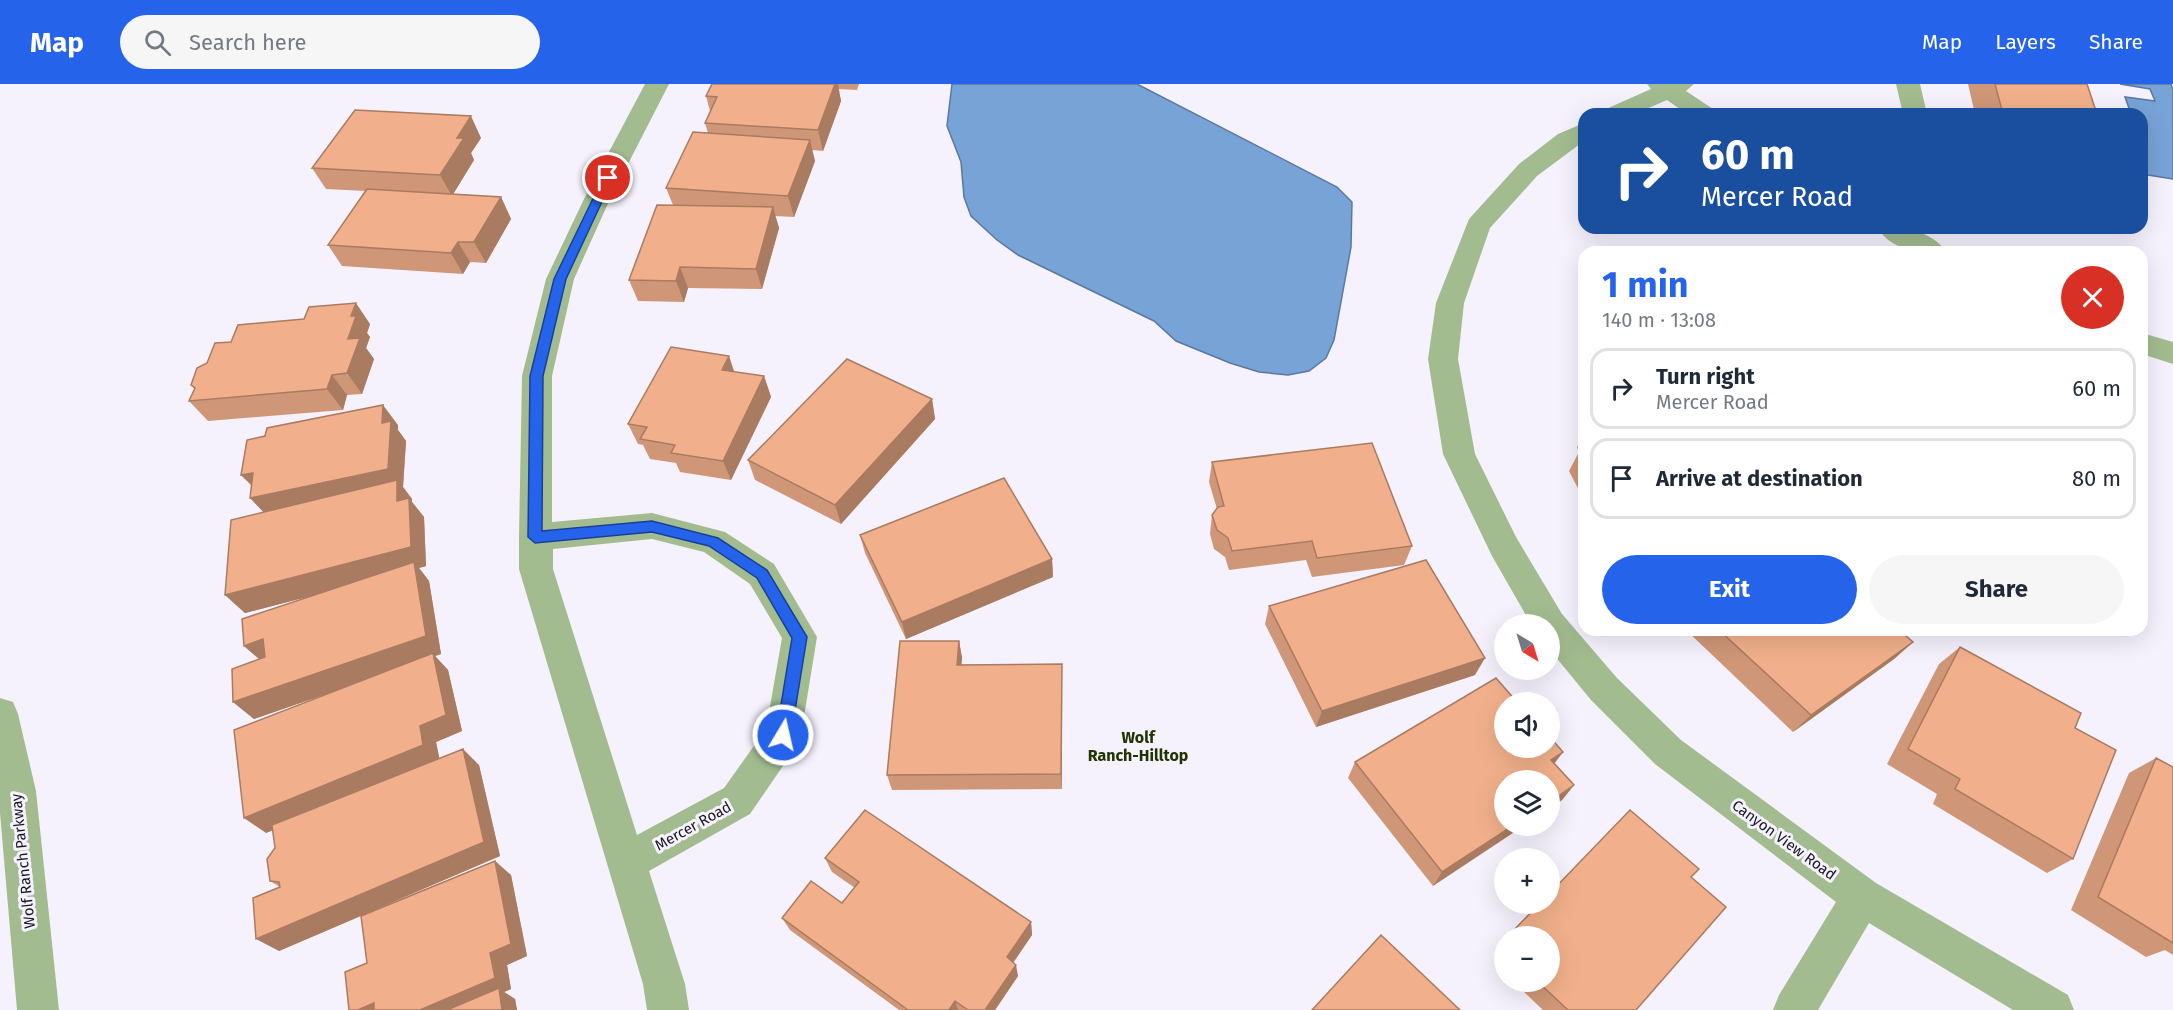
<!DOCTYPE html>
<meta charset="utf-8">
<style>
body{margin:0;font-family:"Fira Sans",sans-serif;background:#f6f6f7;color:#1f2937;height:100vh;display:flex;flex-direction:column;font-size:22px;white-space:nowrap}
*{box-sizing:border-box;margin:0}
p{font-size:20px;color:#747a83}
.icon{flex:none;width:33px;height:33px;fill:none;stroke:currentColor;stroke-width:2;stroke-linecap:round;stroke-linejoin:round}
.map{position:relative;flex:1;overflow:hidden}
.side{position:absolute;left:1578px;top:162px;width:570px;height:390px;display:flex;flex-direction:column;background:#fff;border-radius:18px;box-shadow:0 6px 24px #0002}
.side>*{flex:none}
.top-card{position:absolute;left:1578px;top:24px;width:570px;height:126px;border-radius:18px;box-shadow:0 6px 24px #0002;background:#1a4fa0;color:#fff;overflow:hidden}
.needle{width:39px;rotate:142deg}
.buttons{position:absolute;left:1494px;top:530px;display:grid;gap:12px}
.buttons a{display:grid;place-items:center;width:66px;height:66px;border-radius:50%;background:#fff;box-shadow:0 6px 24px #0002;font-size:30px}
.pin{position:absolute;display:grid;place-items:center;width:51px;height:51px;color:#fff;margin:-26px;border:3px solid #fff;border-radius:50%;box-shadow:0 2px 6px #0007}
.me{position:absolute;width:66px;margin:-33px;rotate:9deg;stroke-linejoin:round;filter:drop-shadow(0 0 4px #0008)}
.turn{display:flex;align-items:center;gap:21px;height:126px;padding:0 24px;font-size:27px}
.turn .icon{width:78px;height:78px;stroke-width:2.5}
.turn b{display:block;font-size:42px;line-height:51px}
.round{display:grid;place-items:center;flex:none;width:63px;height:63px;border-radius:32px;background:#f6f6f7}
.overview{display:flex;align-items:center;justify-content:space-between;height:102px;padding:0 24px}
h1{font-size:36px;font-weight:700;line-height:45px;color:#2563eb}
.button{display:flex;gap:12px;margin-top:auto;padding:12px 24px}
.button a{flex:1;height:69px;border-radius:36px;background:#2563eb;color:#fff;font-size:24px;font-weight:700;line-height:69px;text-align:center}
.button a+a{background:#f6f6f7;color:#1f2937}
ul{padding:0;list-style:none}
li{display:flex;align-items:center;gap:18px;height:81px;margin:0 12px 9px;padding:0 12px;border:3px solid #e0e1e3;border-radius:18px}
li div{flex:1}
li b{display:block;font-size:22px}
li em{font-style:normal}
header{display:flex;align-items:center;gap:36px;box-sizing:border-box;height:84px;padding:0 30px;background:#2563eb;color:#fff}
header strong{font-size:28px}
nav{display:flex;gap:33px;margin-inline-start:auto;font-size:21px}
.search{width:420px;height:54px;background:#f6f6f7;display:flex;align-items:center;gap:15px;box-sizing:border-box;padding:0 21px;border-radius:33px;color:#747a83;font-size:22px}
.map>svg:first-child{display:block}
.water{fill:#78a3d7;stroke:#5b79a0;stroke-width:1.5}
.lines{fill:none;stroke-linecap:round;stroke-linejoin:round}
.minor{fill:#a2bc90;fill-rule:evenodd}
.wall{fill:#cf9778}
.shaded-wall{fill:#a97b61}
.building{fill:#f1b08b;stroke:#a97b61;stroke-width:1.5}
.route{fill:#2563eb;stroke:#184099;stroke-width:1.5}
.labels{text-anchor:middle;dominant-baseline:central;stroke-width:6;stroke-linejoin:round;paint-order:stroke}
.street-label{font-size:15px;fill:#18161f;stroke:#f5f2fe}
.neighbourhood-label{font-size:16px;font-weight:bold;fill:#203300;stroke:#f5f2fe}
</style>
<header>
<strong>Map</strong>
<div class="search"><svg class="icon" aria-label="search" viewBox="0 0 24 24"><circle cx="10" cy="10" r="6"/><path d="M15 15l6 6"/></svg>Search here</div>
<nav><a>Map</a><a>Layers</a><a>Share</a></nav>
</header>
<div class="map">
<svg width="2173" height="926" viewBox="0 0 2173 926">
<rect width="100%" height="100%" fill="#f5f2fe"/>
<g class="water">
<path d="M 952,0 L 1137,0 L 1337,103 L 1352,118 L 1351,163 L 1334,256 L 1326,274 L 1309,287 L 1288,291 L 1259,288 L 1230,279 L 1176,257 L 1154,237 L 1018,171 L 997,156 L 971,132 L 964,113 L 961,78 L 947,42 Z"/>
<path d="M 2120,0 L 2171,0 L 2173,6 L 2173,95 L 2142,90 L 2142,30 L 2131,30 L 2125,13 L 2155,17 L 2150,5 Z"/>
</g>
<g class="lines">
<g class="minor">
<path d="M 645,0 L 669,0 L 610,115 L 574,195 L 552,292 L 552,438 L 652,429 L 725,448 L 774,480 L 817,553 L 801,651 L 796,663 L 750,730 L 649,787 L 685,900 L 689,926 L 647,926 L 643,900 L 519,485 L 519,453 L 522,292 L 546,195 L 584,115 ZM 652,455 L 704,468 L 750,500 L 782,554 L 766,645 L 724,704 L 637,751 L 553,485 L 553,465 Z"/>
<path d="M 1647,0 L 1694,0 L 1686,7 L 1713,25 L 1716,30 L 1687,30 L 1667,16 L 1635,30 L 1603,30 L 1606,25 L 1651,5 Z"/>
<path d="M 1896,0 L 1920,0 L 1927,30 L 1903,30 Z"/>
<path d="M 1584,39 L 1584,57 L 1537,92 L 1490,144 L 1464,219 L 1458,275 L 1475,370 L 1516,453 L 1562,530 L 1617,594 L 1681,656 L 1876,799 L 2068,911 L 2074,926 L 2013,926 L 1869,839 L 1818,926 L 1773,926 L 1779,911 L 1836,818 L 1655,680 L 1591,616 L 1550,566 L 1550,540 L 1531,540 L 1492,472 L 1443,370 L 1428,275 L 1436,219 L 1469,135 L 1519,80 L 1558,50 Z"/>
<path d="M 1878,144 C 1902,144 1931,145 1946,168 C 1921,168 1892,168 1878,144 Z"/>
<path d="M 2142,249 L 2173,258 L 2173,280 L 2142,270 Z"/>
<path d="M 0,614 L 13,618 L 18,630 L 36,707 L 59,926 L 17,926 L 0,729 Z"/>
</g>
</g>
<g class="wall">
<path d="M 712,0 L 859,0 L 857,6 L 838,5 L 841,17 L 823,67 L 812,66 L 815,77 L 794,133 L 775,132 L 779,144 L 762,205 L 688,204 L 684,218 L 638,217 L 629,196 L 673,121 L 666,104 L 708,49 L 705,39 L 710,27 L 706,12 Z"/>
<path d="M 1968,0 L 2087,0 L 2097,30 L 1975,30 Z"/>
<path d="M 481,54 L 471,69 L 474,76 L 453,110 L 501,113 L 511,135 L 486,179 L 470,178 L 463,190 L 342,182 L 328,161 L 365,107 L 326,105 L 312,84 Z"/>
<path d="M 304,235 L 370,240 L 367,249 L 370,253 L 366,264 L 374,275 L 362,310 L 347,311 L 343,326 L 208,337 L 189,317 L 195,305 L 191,301 L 207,279 L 231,258 Z"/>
<path d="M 734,288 L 764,292 L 771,313 L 731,396 L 680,388 L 676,379 L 650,375 L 643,361 L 638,360 L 628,340 Z"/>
<path d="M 932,315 L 935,335 L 841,440 L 755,396 L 748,376 Z"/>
<path d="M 398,341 L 398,346 L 406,357 L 403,403 L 412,415 L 412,418 L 424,433 L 426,482 L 419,484 L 429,497 L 441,570 L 435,572 L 448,586 L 462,647 L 436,658 L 439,674 L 479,681 L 500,772 L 376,825 L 495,777 L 511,791 L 527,872 L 507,881 L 511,905 L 504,908 L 515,915 L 517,926 L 349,926 L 367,879 L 361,832 L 279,867 L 280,803 L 270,797 L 275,764 L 273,746 L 266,749 L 332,608 L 254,635 L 233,618 L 259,575 L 244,562 L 310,512 L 245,529 L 225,511 L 264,428 L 250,414 L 252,401 L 241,391 Z"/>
<path d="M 1584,350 L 1584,416 L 1569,387 L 1579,368 L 1577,363 Z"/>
<path d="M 1212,378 L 1412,462 L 1404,481 L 1312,493 L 1306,476 L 1229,486 L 1225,473 L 1214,465 L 1210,450 L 1212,431 L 1217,425 L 1209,398 Z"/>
<path d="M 860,451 L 1052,475 L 1053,493 L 906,555 L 865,469 Z"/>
<path d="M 1269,522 L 1475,591 L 1316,643 L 1265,540 Z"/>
<path d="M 1686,546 L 1899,546 L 1913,558 L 1894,575 L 1793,648 Z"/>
<path d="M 959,557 L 962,574 L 961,581 L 1062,597 L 1062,705 L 892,706 L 887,691 Z"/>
<path d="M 1960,563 L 2075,644 L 2073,775 L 2047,789 L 1933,720 L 1937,710 L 1887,680 L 1939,580 Z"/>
<path d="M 1563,668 L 1554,679 L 1574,701 L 1562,716 L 1504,741 L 1433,802 L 1348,694 L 1355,678 Z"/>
<path d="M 2156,674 L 2173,683 L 2173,871 L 2165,866 L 2146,873 L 2071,826 L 2129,689 Z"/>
<path d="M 825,774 L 1031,838 L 1032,851 L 1013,878 L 1018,892 L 995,926 L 899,926 L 790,846 L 782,834 L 842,819 L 855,804 L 832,788 Z"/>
<path d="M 1691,793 L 1636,926 L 1543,926 L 1522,906 L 1530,897 L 1550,897 L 1550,852 L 1508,852 L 1540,819 Z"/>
<path d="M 1504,856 L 1504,865 L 1500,860 Z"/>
</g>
<g class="shaded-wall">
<path d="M 835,0 L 838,0 L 841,17 L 823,67 L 818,46 Z"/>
<path d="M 471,32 L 481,54 L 471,69 L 474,76 L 452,112 L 440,91 L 457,54 Z"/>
<path d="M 810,56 L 815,77 L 794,133 L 788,112 Z"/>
<path d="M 501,113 L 511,135 L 486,179 L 474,158 Z"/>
<path d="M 773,123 L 779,144 L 762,205 L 756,185 Z"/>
<path d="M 458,158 L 470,178 L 463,190 L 451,169 Z"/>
<path d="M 680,183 L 688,204 L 684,218 L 676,197 Z"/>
<path d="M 356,219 L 370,240 L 367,249 L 370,253 L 366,264 L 374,275 L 362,310 L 347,289 L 348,255 L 351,232 Z"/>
<path d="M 729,272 L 736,293 L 722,286 Z"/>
<path d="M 332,291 L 347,311 L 343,326 L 327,305 Z"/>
<path d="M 764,292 L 771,313 L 731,396 L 723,377 Z"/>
<path d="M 932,315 L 935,335 L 841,440 L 835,421 Z"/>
<path d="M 383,321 L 398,341 L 398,346 L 406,357 L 403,403 L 412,415 L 412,418 L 424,433 L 426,482 L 419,484 L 429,497 L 441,570 L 435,572 L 448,586 L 462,647 L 436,658 L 440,677 L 266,749 L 244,734 L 420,642 L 433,573 L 254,635 L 233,618 L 415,485 L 245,529 L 225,511 L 268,433 L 250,414 L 382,339 Z"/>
<path d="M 253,389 L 260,410 L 241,391 Z"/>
<path d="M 1052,475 L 1053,493 L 906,555 L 902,538 Z"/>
<path d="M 263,555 L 283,573 L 264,579 L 244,562 Z"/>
<path d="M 959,557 L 962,574 L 960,598 L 957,581 Z"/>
<path d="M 1913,558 L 1894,575 L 1793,648 L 1811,631 Z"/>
<path d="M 1485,574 L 1475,591 L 1316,643 L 1322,627 Z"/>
<path d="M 1062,580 L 1062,705 L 1061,690 Z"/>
<path d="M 463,665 L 479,681 L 500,772 L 279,867 L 256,855 Z"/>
<path d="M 1563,668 L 1551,684 L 1551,676 Z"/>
<path d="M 1574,701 L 1562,716 L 1550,725 L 1550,718 Z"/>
<path d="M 1514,741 L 1525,741 L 1433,802 L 1442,788 Z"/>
<path d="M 495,777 L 511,791 L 527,872 L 507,881 L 511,905 L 504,908 L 515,915 L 517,926 L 420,926 L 490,869 Z"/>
<path d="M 1031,838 L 1032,851 L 1009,885 L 1007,873 Z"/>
<path d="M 1016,881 L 1018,892 L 995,926 L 985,926 Z"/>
<path d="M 955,917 L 958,926 L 949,926 Z"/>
<path d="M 374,919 L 387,926 L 358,926 Z"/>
</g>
<g class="building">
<path d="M 712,0 L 835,0 L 818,46 L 705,39 L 717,13 L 706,12 Z"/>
<path d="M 1995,0 L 2087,0 L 2097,30 L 2003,30 Z"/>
<path d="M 355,26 L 471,32 L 457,54 L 464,54 L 440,91 L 312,84 Z"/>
<path d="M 693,48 L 810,56 L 788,112 L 666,104 Z"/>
<path d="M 367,105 L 501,113 L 474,158 L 458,158 L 451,169 L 328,161 Z"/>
<path d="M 657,121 L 773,123 L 756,185 L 680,183 L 676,197 L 629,196 Z"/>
<path d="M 356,219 L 351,232 L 356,232 L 348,255 L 360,254 L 347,289 L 332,291 L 327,305 L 189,317 L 195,304 L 191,301 L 197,284 L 207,279 L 215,259 L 231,258 L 238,241 L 304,235 L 309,223 Z"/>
<path d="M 671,263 L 729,272 L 722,286 L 764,292 L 723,377 L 671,369 L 675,361 L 640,355 L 647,343 L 628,340 Z"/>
<path d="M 847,275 L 932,315 L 835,421 L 748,376 Z"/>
<path d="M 383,321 L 382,339 L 391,337 L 388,385 L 250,414 L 253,389 L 241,391 L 247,356 L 265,352 L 267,344 Z"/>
<path d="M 1372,359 L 1412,462 L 1317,474 L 1312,457 L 1232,467 L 1228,454 L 1217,446 L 1212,431 L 1218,423 L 1224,422 L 1212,378 Z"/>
<path d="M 1584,367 L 1584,376 L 1580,368 Z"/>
<path d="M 1004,394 L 1052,475 L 902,538 L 860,451 Z"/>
<path d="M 397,396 L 397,417 L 409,414 L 411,463 L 225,511 L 231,436 Z"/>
<path d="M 1426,476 L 1485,574 L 1322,627 L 1269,522 Z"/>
<path d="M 414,478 L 426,552 L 233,618 L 232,585 L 265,573 L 263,555 L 244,562 L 242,535 Z"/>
<path d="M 1719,546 L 1899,546 L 1913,558 L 1811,631 Z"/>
<path d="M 900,557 L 959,557 L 957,581 L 1062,580 L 1061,690 L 887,691 Z"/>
<path d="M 1960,563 L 2081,629 L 2075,644 L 2116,666 L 2073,775 L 1955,705 L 1960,695 L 1908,665 Z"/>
<path d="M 433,569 L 446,631 L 420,642 L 423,661 L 244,734 L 234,646 Z"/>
<path d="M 1496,594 L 1517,618 L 1504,618 L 1504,663 L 1550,663 L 1550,653 L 1563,668 L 1551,676 L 1574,701 L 1550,718 L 1550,696 L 1504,696 L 1504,741 L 1514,741 L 1442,788 L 1355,678 Z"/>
<path d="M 463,665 L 484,758 L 256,855 L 253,814 L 280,803 L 279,798 L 270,797 L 267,775 L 275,764 L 272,741 Z"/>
<path d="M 2156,674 L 2173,683 L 2173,859 L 2098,813 Z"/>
<path d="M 865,726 L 1031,838 L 1007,873 L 1016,881 L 985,926 L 968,926 L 955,917 L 949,926 L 908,926 L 782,834 L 811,797 L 842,819 L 859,798 L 825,774 Z"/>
<path d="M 1630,726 L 1699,785 L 1691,793 L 1726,823 L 1636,926 L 1568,926 L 1537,897 L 1550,897 L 1550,852 L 1516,852 L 1512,848 L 1540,819 L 1550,819 L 1550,809 Z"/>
<path d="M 495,777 L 511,860 L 490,869 L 495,894 L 420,926 L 374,926 L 374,919 L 358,926 L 349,926 L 345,888 L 367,879 L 361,832 Z"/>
<path d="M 1381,851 L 1460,926 L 1312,926 Z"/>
<path d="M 499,904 L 502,926 L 447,926 Z"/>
</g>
<path class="route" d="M 608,91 L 613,94 L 566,195 L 543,292 L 542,447 L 652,437 L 718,454 L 767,486 L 807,553 L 791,651 L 789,656 L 783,658 L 778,656 L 776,651 L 792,554 L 757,494 L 709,462 L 652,448 L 535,459 L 528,453 L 530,292 L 554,195 L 603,94 Z"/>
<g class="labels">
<g class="street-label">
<text transform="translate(693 742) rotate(-29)">Mercer Road</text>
<text transform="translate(1784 756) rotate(36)">Canyon View Road</text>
<text transform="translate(23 777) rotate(-96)">Wolf Ranch Parkway</text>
</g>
<g class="neighbourhood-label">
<text x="1138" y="653">Wolf<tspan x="1138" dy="18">Ranch-Hilltop</tspan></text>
</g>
</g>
</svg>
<div class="buttons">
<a><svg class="needle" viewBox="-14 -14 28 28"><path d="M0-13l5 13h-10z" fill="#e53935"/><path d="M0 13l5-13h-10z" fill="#747a83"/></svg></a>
<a><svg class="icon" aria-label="sound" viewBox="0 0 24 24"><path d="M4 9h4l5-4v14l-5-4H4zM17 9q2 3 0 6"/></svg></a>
<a><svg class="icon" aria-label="layers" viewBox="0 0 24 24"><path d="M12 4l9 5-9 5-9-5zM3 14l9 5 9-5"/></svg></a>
<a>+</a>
<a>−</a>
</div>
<div class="pin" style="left:608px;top:94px;background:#d93025"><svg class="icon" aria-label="arrive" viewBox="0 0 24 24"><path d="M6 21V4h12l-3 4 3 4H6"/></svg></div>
<svg class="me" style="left:783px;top:651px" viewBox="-20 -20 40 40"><circle r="17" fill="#2563eb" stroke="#fff" stroke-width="3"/><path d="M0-11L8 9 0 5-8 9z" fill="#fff"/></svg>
<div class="top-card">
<div class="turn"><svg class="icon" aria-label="right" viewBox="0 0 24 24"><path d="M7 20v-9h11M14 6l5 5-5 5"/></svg><div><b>60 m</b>Mercer Road</div></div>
</div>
<section class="side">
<div class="overview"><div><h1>1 min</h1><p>140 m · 13:08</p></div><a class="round" style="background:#d93025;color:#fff"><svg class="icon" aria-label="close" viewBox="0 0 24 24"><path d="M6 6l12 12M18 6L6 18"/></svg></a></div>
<ul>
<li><svg class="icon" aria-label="right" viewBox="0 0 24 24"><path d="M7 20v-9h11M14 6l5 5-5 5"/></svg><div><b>Turn right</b><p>Mercer Road</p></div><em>60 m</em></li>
<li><svg class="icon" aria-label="arrive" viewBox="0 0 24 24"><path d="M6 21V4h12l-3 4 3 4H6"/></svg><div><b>Arrive at destination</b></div><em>80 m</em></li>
</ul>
<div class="button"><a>Exit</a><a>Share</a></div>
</section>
</div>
